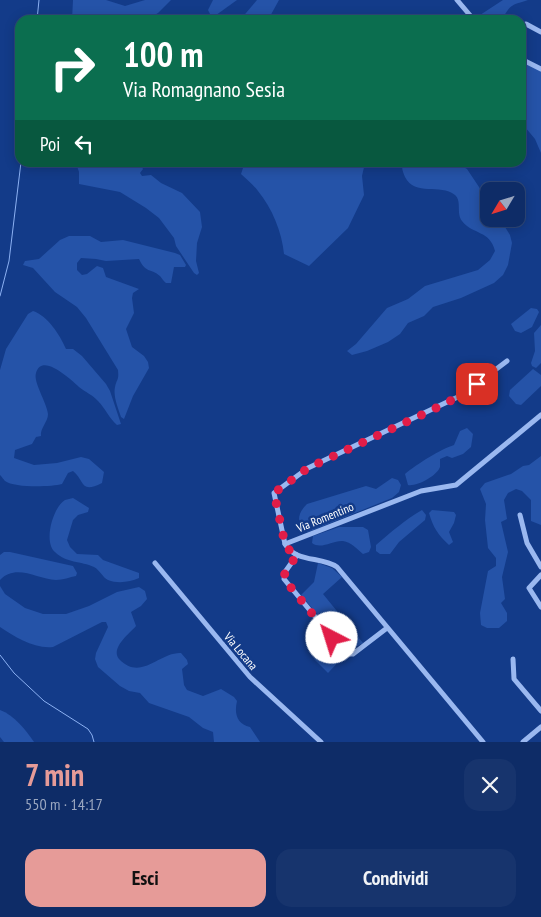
<!DOCTYPE html>
<html lang="it">
<meta charset="utf-8">
<style>
body{margin:0;font-family:"PT Sans Narrow",sans-serif;background:#17346d;color:#f1f3f6;height:100vh;display:flex;flex-direction:column;font-size:19px;white-space:nowrap}
*{box-sizing:border-box;margin:0}
p{font-size:16px;color:#9ba7c0}
.icon{flex:none;width:28px;height:28px;fill:none;stroke:currentColor;stroke-width:2;stroke-linecap:round;stroke-linejoin:round}
.map{position:relative;height:742px;overflow:hidden}
.panel{display:flex;flex-direction:column;background:#0e2c67;flex:1}
.panel>*{flex:none}
.guide{position:absolute;left:15px;top:15px;width:511px;height:152px;border-radius:15px;box-shadow:0 2px 12px #0003,0 0 0 1px #2e487b;background:#0b6e4f;color:#fff;overflow:hidden}
.needle{width:32px;rotate:232deg}
.tools{position:absolute;left:480px;top:182px;display:grid;gap:10px}
.tools a{display:grid;place-items:center;width:45px;height:45px;border-radius:10px;background:#0e2c67;box-shadow:0 2px 12px #0003,0 0 0 1px #2e487b;font-size:25px}
.pin{position:absolute;display:grid;place-items:center;width:42px;height:42px;color:#fff;margin:-21px;border-radius:10px;box-shadow:0 2px 8px #0006}
.me{position:absolute;width:55px;margin:-28px;rotate:320deg;stroke-linejoin:round;filter:drop-shadow(0 0 4px #0008)}
.turn{display:flex;align-items:center;gap:18px;height:105px;padding:0 25px;font-size:22px}
.turn .icon{width:65px;height:65px;stroke-width:2.5}
.turn b{display:block;font-size:35px;line-height:42px}
.then{display:flex;align-items:center;height:48px;padding:0 25px;background:#0003;gap:10px;font-size:19px}
.round{display:grid;place-items:center;flex:none;width:52px;height:52px;border-radius:15px;background:#17346d}
.summary{display:flex;align-items:center;justify-content:space-between;height:85px;padding:0 25px}
h1{font-size:30px;font-weight:700;line-height:38px;color:#e69b98}
.button{display:flex;gap:10px;margin-top:auto;padding:10px 25px}
.button a{flex:1;height:58px;border-radius:15px;background:#e69b98;color:#111;font-size:20px;font-weight:700;line-height:58px;text-align:center}
.button a+a{background:#17346d;color:#f1f3f6}
.map>svg:first-child{display:block}
.green{fill:#2553a8}
.lines{fill:none;stroke-linecap:round;stroke-linejoin:round}
.stream{stroke:#8cb1f3;stroke-width:1}
.street{stroke:#9ab8f0;stroke-width:5}
.route{stroke:#e11d48;stroke-width:9;stroke-dasharray:0 16.2}
.labels{text-anchor:middle;dominant-baseline:central;stroke-width:5;stroke-linejoin:round;paint-order:stroke}
.street-label{font-size:12px;fill:#fff;stroke:#133b89}
</style>
<div class="map">
<svg width="541" height="742" viewBox="0 0 541 742">
<rect width="100%" height="100%" fill="#133b89"/>
<g class="green">
<path d="M 73,0 L 106,0 L 125,6 L 145,0 L 171,0 L 158,13 L 146,20 L 72,20 Z"/>
<path d="M 213,0 L 237,0 L 212,18 L 208,10 Z"/>
<path d="M 257,0 L 279,0 L 268,20 L 240,20 Z"/>
<path d="M 503,0 L 528,0 C 515,5 512,2 504,16 L 505,20 L 481,20 L 480,15 Z"/>
<path d="M 521,61 L 541,71 L 541,153 L 535,139 L 525,127 L 521,116 Z"/>
<path d="M 76,163 L 140,163 L 143,169 L 140,173 L 142,176 L 151,175 L 161,183 L 182,193 L 200,212 L 202,227 L 197,243 L 196,261 L 199,273 L 197,275 L 194,273 L 176,246 L 174,238 L 159,218 L 146,208 L 120,192 L 79,184 L 79,172 Z"/>
<path d="M 260,163 L 365,163 L 362,176 L 364,195 L 348,228 L 309,266 L 284,254 C 282,232 272,208 258,191 C 253,184 246,179 241,174 L 243,168 Z"/>
<path d="M 403,163 L 432,163 L 437,166 L 460,165 L 467,169 L 489,202 L 489,219 L 500,219 L 510,235 L 512,243 L 508,265 L 503,275 L 494,283 L 461,298 L 433,307 L 424,316 L 408,323 L 400,334 L 388,342 L 367,351 L 352,355 L 347,351 L 356,344 L 387,308 L 408,299 L 425,286 L 478,270 L 490,260 L 495,251 C 490,230 473,235 462,221 C 456,213 462,201 455,195 C 440,183 415,197 405,177 C 403,172 401,168 403,163 Z"/>
<path d="M 69,236 L 90,236 L 101,242 L 123,240 L 175,253 L 180,255 L 186,265 L 185,267 L 174,267 L 171,283 L 166,283 C 163,281 162,278 160,276 C 151,268 146,274 139,259 L 106,261 L 96,259 L 81,258 L 77,263 L 77,270 L 82,275 L 87,274 L 97,266 L 103,268 L 106,277 L 139,289 L 133,293 L 132,298 L 134,313 L 126,329 L 132,347 L 144,356 L 148,362 L 149,368 L 133,396 L 124,419 L 121,417 C 118,408 113,396 115,387 C 117,378 119,381 118,370 L 86,318 L 77,307 L 55,292 L 33,268 L 23,265 L 25,261 L 39,259 L 60,240 Z"/>
<path d="M 531,308 L 537,309 L 539,312 L 532,327 L 521,333 L 515,331 L 511,324 Z"/>
<path d="M 33,311 C 48,316 60,335 66,349 L 73,349 L 82,356 L 106,384 L 110,391 L 121,424 L 117,425 C 109,418 105,408 98,401 C 93,395 85,392 79,387 C 71,380 42,352 36,373 C 33,382 47,403 48,414 C 48,422 40,428 41,436 L 36,437 L 32,444 L 15,450 L 14,458 L 34,465 L 57,463 L 81,457 L 89,459 L 104,472 L 102,483 C 80,494 85,481 73,471 L 68,473 L 62,484 C 51,487 14,488 5,481 C 5,481 1,476 0,475 L 0,370 L 6,349 L 28,314 Z"/>
<path d="M 541,325 L 541,363 L 536,368 L 532,366 L 531,363 L 535,351 L 534,333 Z"/>
<path d="M 533,369 L 541,375 L 541,386 L 521,405 L 516,404 L 509,396 L 510,390 Z"/>
<path d="M 467,428 L 473,434 L 471,447 L 463,454 L 452,458 L 447,456 L 440,459 C 440,459 440,467 440,467 C 437,476 416,487 408,485 L 405,474 C 417,464 441,449 454,445 L 460,431 Z"/>
<path d="M 541,456 L 541,525 L 531,521 L 531,500 L 522,491 L 516,489 L 508,493 L 504,500 L 507,519 L 501,522 L 508,552 L 502,577 L 505,599 L 501,603 L 507,613 L 507,621 L 499,628 L 487,628 L 481,625 L 480,613 L 488,571 L 496,566 L 496,558 L 488,548 L 485,520 L 486,504 L 480,489 L 485,483 L 511,474 L 523,466 L 529,465 Z"/>
<path d="M 392,478 L 398,480 L 401,485 L 399,492 L 392,498 L 308,532 L 304,532 C 297,521 297,514 307,504 L 366,486 L 376,489 Z"/>
<path d="M 73,498 L 89,508 L 88,512 L 78,515 L 73,520 L 67,540 L 70,547 L 77,554 L 98,555 L 103,560 L 139,573 L 139,578 C 130,582 118,584 108,580 C 102,577 100,570 94,567 C 81,561 66,563 55,552 C 43,542 53,507 65,500 C 68,499 70,499 73,498 Z"/>
<path d="M 422,510 L 426,515 L 425,520 L 399,542 L 390,554 L 380,554 L 376,551 L 376,545 C 391,532 405,520 422,510 Z"/>
<path d="M 432,510 L 454,512 L 456,515 L 454,523 L 449,532 L 453,542 L 449,545 C 438,535 433,527 429,513 Z"/>
<path d="M 339,527 L 363,527 L 368,530 L 371,547 L 369,552 L 363,554 C 357,549 351,542 343,541 C 333,540 321,550 312,543 L 313,536 Z"/>
<path d="M 4,552 L 10,552 L 73,566 L 77,573 L 76,576 C 70,577 63,580 56,580 C 37,579 16,563 0,580 L 0,555 Z"/>
<path d="M 318,563 L 332,568 L 342,577 L 323,594 L 363,643 L 348,651 L 301,595 L 314,582 Z"/>
<path d="M 0,586 L 5,594 L 25,608 L 43,614 L 66,614 L 89,606 L 117,592 L 139,587 L 145,591 L 147,599 L 141,606 L 131,612 L 136,626 C 130,633 110,648 119,659 C 141,682 159,652 181,653 L 187,660 L 188,664 L 182,669 L 184,685 L 187,690 L 203,696 L 221,689 L 234,697 L 237,701 C 234,714 237,724 250,727 L 260,742 L 214,742 L 213,732 L 203,728 L 189,717 L 149,703 L 140,693 L 129,691 L 120,686 L 98,667 L 95,659 L 96,653 L 108,627 L 106,622 L 102,622 L 53,647 C 34,649 15,637 0,627 Z"/>
<path d="M 332,644 L 343,657 L 328,673 L 314,659 Z"/>
<path d="M 0,710 C 14,715 26,730 34,742 L 4,742 L 0,737 Z"/>
</g>
<g class="lines">
<g class="stream">
<path d="M 37,20 L 39,0"/>
<path d="M 0,296 L 9,261 L 21,162"/>
<path d="M 0,655 L 14,673 L 44,701 L 88,729 L 92,735 L 94,742"/>
</g>
<g class="street">
<path d="M 457,0 L 474,20"/>
<path d="M 526,24 L 541,32"/>
<path d="M 521,59 L 541,69"/>
<path d="M 520,515 L 527,543 L 541,567"/>
<path d="M 285,544 L 274,493 L 308,468 L 462,395 L 507,361"/>
<path d="M 297,555 L 285,572 L 284,579 L 346,654 L 353,654 L 387,628"/>
<path d="M 155,563 L 250,677 L 321,742"/>
<path d="M 541,575 L 529,588 L 541,607"/>
<path d="M 513,659 L 514,679 L 541,711"/>
<path d="M 483,742 L 337,567 C 321,556 296,563 285,544 L 421,491 L 456,485 L 541,415"/>
<path d="M 523,742 L 541,727"/>
</g>
</g>
<g class="lines">
<path class="route" d="M 332,638 L 284,579 L 285,572 L 297,555 L 290,551 L 285,544 L 274,493 L 308,468 L 432,410 L 462,395 L 477,384"/>
</g>
<g class="labels">
<g class="street-label">
<text transform="translate(325 517) rotate(-22)">Via Romentino</text>
<text transform="translate(241 651) rotate(50)">Via Locana</text>
</g>
</g>
</svg>
<div class="tools">
<a><svg class="needle" viewBox="-14 -14 28 28"><path d="M0-13l5 13h-10z" fill="#e53935"/><path d="M0 13l5-13h-10z" fill="#9ba7c0"/></svg></a>
</div>
<div class="pin" style="left:477px;top:384px;background:#d93025"><svg class="icon" aria-label="arrive" viewBox="0 0 24 24"><path d="M6 21V4h12l-3 4 3 4H6"/></svg></div>
<svg class="me" style="left:332px;top:638px" viewBox="-20 -20 40 40"><circle r="19" fill="#fff"/><path d="M0-13L10 11 0 6-10 11z" fill="#e11d48"/></svg>
<div class="guide">
<div class="turn"><svg class="icon" aria-label="right" viewBox="0 0 24 24"><path d="M7 20v-9h11M14 6l5 5-5 5"/></svg><div><b>100 m</b>Via Romagnano Sesia</div></div>
<div class="then">Poi<svg class="icon" aria-label="left" viewBox="0 0 24 24"><path d="M17 20v-9H6M10 6l-5 5 5 5"/></svg></div>
</div>
</div>
<section class="panel">
<div class="summary"><div><h1>7 min</h1><p>550 m · 14:17</p></div><a class="round"><svg class="icon" aria-label="close" viewBox="0 0 24 24"><path d="M6 6l12 12M18 6L6 18"/></svg></a></div>
<div class="button"><a>Esci</a><a>Condividi</a></div>
</section>
